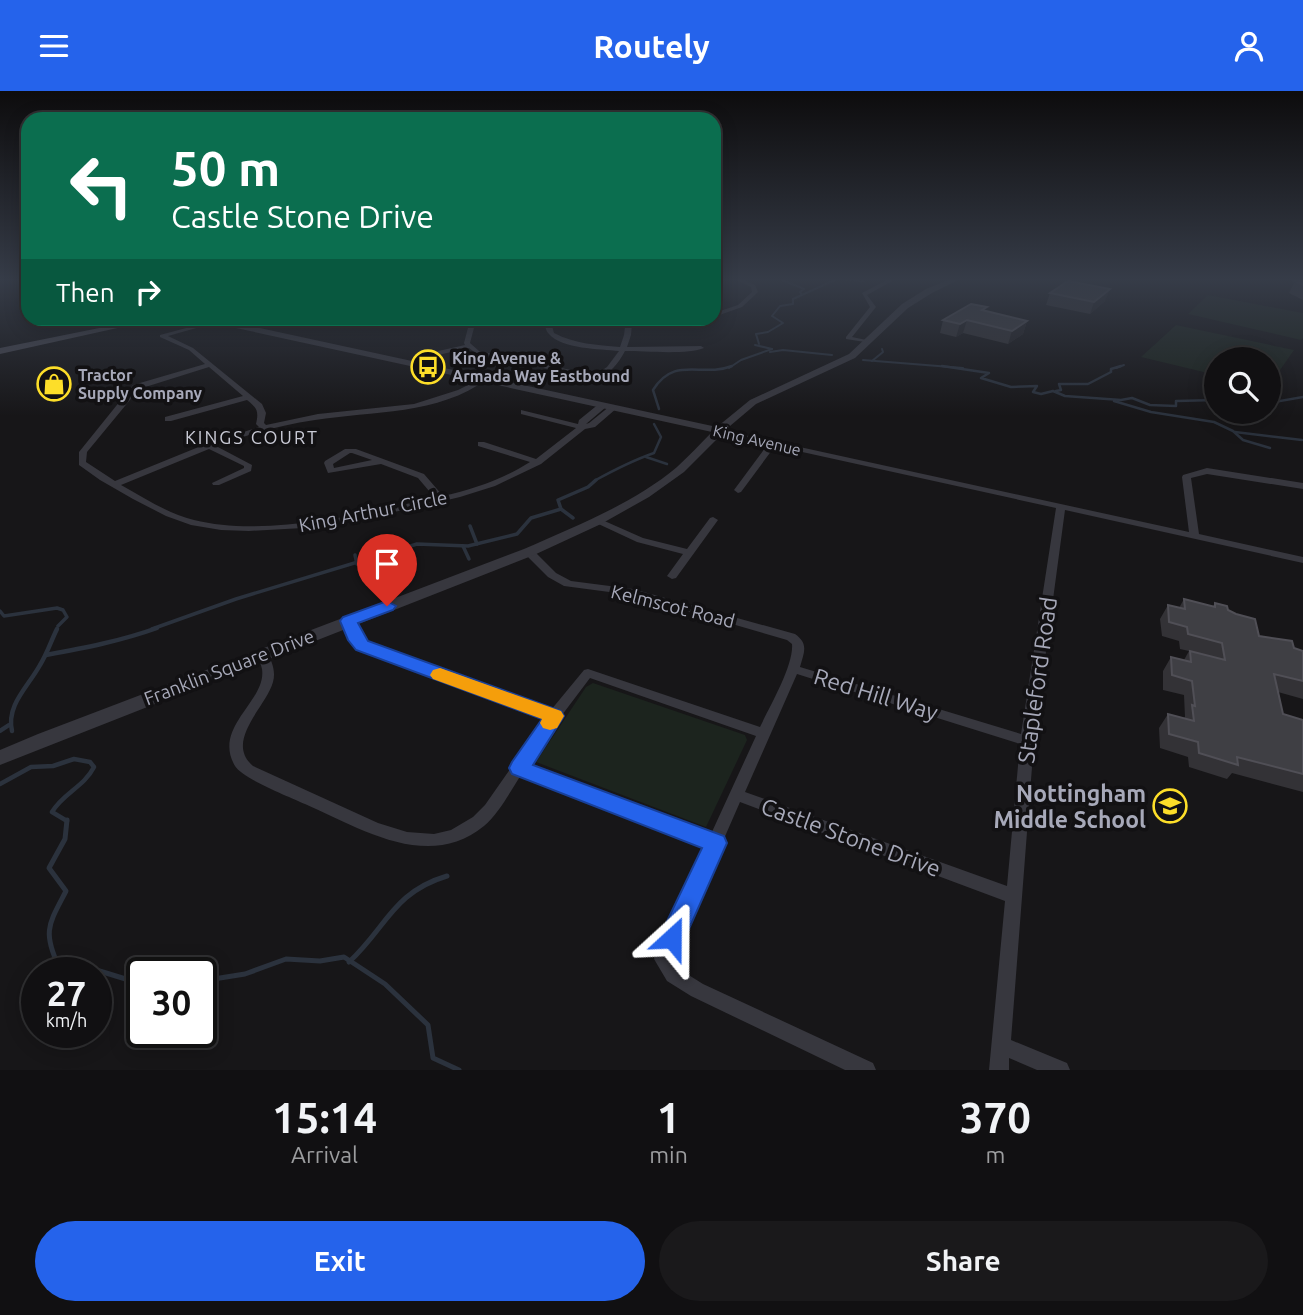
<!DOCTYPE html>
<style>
body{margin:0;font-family:Ubuntu,sans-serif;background:#1a191b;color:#f1f3f6;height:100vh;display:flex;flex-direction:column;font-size:26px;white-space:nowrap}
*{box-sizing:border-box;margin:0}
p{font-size:23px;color:#9c9d9f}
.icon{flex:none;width:38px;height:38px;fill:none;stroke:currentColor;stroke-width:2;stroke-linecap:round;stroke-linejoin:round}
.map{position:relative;height:979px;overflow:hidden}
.panel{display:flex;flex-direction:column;background:#111012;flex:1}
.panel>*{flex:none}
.hud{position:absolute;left:21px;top:21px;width:700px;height:214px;border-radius:21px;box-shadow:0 4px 18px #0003,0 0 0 2px #303032;background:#0b6e4f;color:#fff;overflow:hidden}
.tools{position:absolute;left:1204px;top:256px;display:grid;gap:14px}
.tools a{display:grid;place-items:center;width:77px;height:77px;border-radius:50%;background:#111012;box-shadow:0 4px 18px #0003,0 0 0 2px #303032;font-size:35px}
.speed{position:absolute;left:21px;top:866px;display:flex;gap:14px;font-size:35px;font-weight:700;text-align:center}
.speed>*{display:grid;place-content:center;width:91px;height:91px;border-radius:50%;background:#111012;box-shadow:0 4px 18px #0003,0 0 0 2px #303032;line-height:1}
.speed small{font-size:18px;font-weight:400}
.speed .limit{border:4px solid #111;border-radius:10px;background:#fff;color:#111}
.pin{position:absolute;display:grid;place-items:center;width:60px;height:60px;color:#fff;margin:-72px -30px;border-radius:50% 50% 50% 0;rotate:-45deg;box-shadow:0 0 7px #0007}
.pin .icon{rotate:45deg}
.me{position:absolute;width:77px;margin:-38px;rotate:24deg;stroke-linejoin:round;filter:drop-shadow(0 0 5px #0008)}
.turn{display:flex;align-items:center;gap:24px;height:147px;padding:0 35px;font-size:32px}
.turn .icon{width:91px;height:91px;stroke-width:2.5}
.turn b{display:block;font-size:49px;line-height:60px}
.then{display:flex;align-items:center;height:66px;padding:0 35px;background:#0003;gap:14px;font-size:26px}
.eta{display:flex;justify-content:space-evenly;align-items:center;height:119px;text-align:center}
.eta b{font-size:42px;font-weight:700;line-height:49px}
.primary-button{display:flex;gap:14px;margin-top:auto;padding:14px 35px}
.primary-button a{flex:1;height:80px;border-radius:42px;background:#2563eb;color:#fff;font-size:28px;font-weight:700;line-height:80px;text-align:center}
.primary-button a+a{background:#1a191b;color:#f1f3f6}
header{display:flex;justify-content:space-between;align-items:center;height:91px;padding:0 35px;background:#2563eb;color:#fff;font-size:32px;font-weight:700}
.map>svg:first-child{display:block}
.green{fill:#1c241e}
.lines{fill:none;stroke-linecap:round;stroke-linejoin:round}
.stream-far4{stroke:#2b323d;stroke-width:2}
.stream-far3{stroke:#2b323d;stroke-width:2.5}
.stream-far2{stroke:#2b323d;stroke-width:3.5}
.stream-far1{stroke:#2b323d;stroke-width:4.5}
.stream{stroke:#2b323d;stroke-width:5}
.minor{fill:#37373e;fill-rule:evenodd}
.tertiary{fill:#37373e;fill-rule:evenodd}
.secondary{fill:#45454e;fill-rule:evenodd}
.wall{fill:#333236}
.shaded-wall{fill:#222124}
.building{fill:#3f3f44;stroke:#504f56;stroke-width:2}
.route{fill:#2563eb;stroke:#184099;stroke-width:2}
.slow{fill:#f59e0b}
.labels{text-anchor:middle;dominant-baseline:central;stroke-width:7;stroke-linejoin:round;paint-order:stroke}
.far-poi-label{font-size:16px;font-weight:bold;fill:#a7a9b9;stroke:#121113;text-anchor:start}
.far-street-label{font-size:16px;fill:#a7a9b9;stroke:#121113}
.far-neighbourhood-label{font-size:18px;letter-spacing:2px;fill:#c9cad5;stroke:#121113}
.street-label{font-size:19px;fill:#a7a9b9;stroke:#121113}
.near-street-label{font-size:23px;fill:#a7a9b9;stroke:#121113}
.near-poi-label{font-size:23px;font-weight:bold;fill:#a7a9b9;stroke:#121113;text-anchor:end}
</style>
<header><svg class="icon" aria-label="menu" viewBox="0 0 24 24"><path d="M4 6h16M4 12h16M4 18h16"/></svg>Routely<svg class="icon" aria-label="person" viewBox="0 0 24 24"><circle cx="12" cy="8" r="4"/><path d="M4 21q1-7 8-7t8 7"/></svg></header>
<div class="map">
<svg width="1303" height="979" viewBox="0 0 1303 979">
<rect width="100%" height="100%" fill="#171618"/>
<g class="green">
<path d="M 1208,204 L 1303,222 L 1303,247 L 1301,249 L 1188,223 Z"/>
<path d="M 1176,234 L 1294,259 L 1269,295 L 1269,268 L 1216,268 L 1216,284 L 1141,266 Z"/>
<path d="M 593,592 L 745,644 L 747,649 L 706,736 L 536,671 L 586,596 Z"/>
</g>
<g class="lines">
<g class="stream-far4">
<path d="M 780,188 L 804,198 L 800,201 L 802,204"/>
<path d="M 840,188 L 864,190"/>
<path d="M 759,253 L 756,243 L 768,241 L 783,232 L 772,225 L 780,215 L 793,213 L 793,208 L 837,188"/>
<path d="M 755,254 L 772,258"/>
<path d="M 770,261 L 783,259 L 832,264"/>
<path d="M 863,269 L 963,277"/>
<path d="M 872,270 L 883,261 L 882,258"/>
<path d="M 729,277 L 741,269 L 772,258"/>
<path d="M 1116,277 L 1124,274"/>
</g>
<g class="stream-far3">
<path d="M 942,275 L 989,282 L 981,287 L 1011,296 L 1037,295 L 1033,301 L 1041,303 L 1053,300 L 1065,305 L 1121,309 L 1132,307 L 1150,314 L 1176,315 L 1176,310 L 1216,309"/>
<path d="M 1056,300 L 1061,299 L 1059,293 L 1088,293 L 1111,281 L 1111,278 L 1121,275"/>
<path d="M 1114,310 L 1151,321 L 1214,331 L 1233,340 L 1243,349 L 1270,357"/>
<path d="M 1269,312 L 1303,306"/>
<path d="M 659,318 L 653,299 C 675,264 701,287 732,275"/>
<path d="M 1235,341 L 1302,349"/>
<path d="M 646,366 L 667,373"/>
<path d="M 594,390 C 614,379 631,370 654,362 L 661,346 L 654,333"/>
</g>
<g class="stream-far2">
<path d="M 573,427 L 561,418 L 558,409 L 588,396 L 596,389"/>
<path d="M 470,435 L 477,453"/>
<path d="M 463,455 L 469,468"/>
<path d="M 355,464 L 357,473"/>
<path d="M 0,520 L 4,525 L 57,517 L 63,519 L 67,526 L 58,535"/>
<path d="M 152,538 L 236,508 L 417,453 L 468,455 L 517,443 L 531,427 L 561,418"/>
</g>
<g class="stream-far1">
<path d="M 46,564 C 84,557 121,550 157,537"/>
<path d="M 0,640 L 9,634"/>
<path d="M 12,640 C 6,614 28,596 40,574 C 47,563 51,550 57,538"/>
<path d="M 0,693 L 31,676 L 53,675 L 74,668 L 90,671 L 94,676 C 84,696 63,702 52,721 L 67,730"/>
</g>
<g class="stream">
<path d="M 67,729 L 65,748 L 49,777 L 66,800 C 49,833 42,840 59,876 L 93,878 L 142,893"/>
<path d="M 349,871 C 386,837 393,801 447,785"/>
<path d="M 201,890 L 245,883 L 286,868 L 320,870 L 344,866 L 385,893 L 428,934 L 433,967 L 459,979"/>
</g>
<g class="minor">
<path d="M 735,188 L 742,188 L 755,194 L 758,201 L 742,216 L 714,226 L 714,222 L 738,214 L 752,201 L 751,196 Z"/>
<path d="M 889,188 L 894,189 L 867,204 L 876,216 L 852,246 L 871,250 L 871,252 L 846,248 L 846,246 L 870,216 L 862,202 Z"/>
<path d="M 254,228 L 261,228 L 238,236 L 233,235 Z"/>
<path d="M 291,228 L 300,228 L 312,231 L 309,233 Z"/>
<path d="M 467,228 L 473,228 L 475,233 L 470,252 L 479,260 L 595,284 L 607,276 L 619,260 C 600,258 562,258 549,243 C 545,239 545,233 544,228 L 550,228 L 554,242 C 575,253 597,254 620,256 L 624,244 L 626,228 L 690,228 L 687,230 L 632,232 L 631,244 L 627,256 L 701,255 L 704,257 C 688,264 645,260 625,260 C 618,273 610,283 596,288 L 477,263 L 469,257 L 438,264 L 414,274 L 410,274 L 410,272 L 434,261 L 465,254 L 464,252 L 469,233 Z"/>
<path d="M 216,229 L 221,230 L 168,245 L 193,257 L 262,313 L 266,322 L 264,332 L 266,334 L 318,323 L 414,313 L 458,299 L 482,287 L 487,288 C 439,324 372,320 315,329 C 281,334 249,343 216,355 L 252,374 L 251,380 L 219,394 L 213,394 L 212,392 L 244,377 L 244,375 L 209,358 L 121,394 C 144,407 169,423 194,429 C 266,447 364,422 435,407 L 418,387 L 381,373 L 328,382 L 324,372 L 325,370 L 345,358 L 356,358 L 424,383 L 443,405 C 474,398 503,388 530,371 L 478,355 L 478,351 L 484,351 L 536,368 L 576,337 L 521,323 L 521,319 L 578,333 L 579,329 L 600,312 L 606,312 L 606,316 L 586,333 L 589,332 L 610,315 L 617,317 L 595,336 L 585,338 L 541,373 L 495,395 L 460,406 L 410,418 L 303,437 L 249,440 L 221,439 L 191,434 L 166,425 L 133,408 L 100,389 L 79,374 L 79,361 L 133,294 L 205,273 L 189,259 L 160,246 L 160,244 ZM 209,276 L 243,305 L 165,326 L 165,330 L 171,330 L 247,309 C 257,317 259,320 256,333 L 259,336 L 206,353 L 115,390 L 86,371 L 87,361 L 139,298 ZM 350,362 L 352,362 L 372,369 L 334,377 L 333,373 Z"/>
<path d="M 717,338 L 1189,441 L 1182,386 L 1183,384 L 1207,377 L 1303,392 L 1303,398 L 1207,383 L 1191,387 L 1199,443 L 1303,466 L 1303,472 L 1065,419 L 1034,650 L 1011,949 L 1067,972 L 1070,979 L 1037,979 L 1009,967 L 1009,979 L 989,979 L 1005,810 L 740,711 L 672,867 L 679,878 L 703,893 L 873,972 L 876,979 L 845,979 L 691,905 L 667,890 L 654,868 L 706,755 L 521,684 C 510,701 499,722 484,735 C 428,781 360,737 305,713 C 290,706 243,688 235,675 C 212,636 267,610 262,578 C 261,573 258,567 256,563 L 258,560 L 266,560 C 272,570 276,580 273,591 C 266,616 224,650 253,675 L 378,732 L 407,741 L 434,743 L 451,739 L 473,726 L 485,714 L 546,627 L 363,561 L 352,552 L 343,530 L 349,526 L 355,530 L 361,547 L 371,555 L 551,619 L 584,579 L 588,578 L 760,636 C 770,615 794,574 792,553 L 787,549 L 632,504 L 564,495 L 548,486 L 525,463 L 524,461 L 525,459 L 533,459 L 556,482 L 571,490 L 633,498 L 795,543 C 809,553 804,561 800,576 L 1021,643 L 1056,417 L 775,355 L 741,401 L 738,402 L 734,399 L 768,353 L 717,342 ZM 797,583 L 1020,653 L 1007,795 L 745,701 ZM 590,587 L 756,645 L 711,743 L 528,674 L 559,628 Z"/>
<path d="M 713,426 L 718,429 L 676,487 L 672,488 L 667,485 L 683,463 L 637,451 L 592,430 L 597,427 L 600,428 L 643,447 L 687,458 L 710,427 Z"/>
</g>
<path class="tertiary" d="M 951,188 L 960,188 L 932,202 L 908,217 L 855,267 L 756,313 L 730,335 L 684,381 L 649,406 L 601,433 L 534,464 L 0,674 L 0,659 L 38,643 L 524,458 C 576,435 633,413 677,376 C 689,365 700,353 712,341 L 236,237 L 208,230 L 207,228 L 218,228 L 717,336 L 750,309 L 849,263 L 902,213 L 926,198 Z"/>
<path class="secondary" d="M 144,228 L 158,228 L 0,263 L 0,257 Z"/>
</g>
<g class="wall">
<path d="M 1303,189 L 1303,209 L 1289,202 L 1295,190 Z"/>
<path d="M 1050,202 L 1105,210 L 1090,223 L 1046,214 Z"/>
<path d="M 986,220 L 1027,230 L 1023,243 L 1008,253 L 963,242 L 956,246 L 940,242 L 943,229 Z"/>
<path d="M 1184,508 L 1213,515 L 1215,512 L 1228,519 L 1259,545 L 1303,560 L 1303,608 L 1278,601 L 1283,623 L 1303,629 L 1303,701 L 1232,682 L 1227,688 L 1189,676 L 1188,666 L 1160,657 L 1159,637 L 1168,623 L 1184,627 L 1185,626 L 1184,604 L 1163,599 L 1163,580 L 1171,566 L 1184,569 L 1189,560 L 1180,558 L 1179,550 L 1162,545 L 1160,528 L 1168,514 L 1179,517 Z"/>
</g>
<g class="shaded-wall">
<path d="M 1110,198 L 1105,210 L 1090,223 L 1094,211 Z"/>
<path d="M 967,229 L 963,242 L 956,246 L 960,233 Z"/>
<path d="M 1027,230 L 1023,243 L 1008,253 L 1012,240 Z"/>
</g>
<g class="building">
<path d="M 1303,189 L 1303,194 L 1295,190 Z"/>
<path d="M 1068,190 L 1110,198 L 1094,211 L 1050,202 Z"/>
<path d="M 971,213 L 987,216 L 982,219 L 1027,230 L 1012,240 L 967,229 L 960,233 L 943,229 Z"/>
<path d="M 1184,508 L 1215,516 L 1215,512 L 1227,515 L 1228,519 L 1236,523 L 1255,528 L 1259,545 L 1292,550 L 1294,557 L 1303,560 L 1303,590 L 1274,583 L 1283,623 L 1303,629 L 1303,683 L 1237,666 L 1238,674 L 1199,662 L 1198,651 L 1169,643 L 1168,623 L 1194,630 L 1192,614 L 1195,615 L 1192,590 L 1172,584 L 1171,566 L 1191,571 L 1190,560 L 1225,569 L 1222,552 L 1188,543 L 1187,536 L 1169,531 L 1168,514 L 1185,518 Z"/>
</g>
<linearGradient id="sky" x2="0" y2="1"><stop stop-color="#0d0c0d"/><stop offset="0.58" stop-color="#363c48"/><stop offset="1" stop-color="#363c48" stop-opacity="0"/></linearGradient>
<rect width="1303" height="325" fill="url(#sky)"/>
<path class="route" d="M 387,510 L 396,515 L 393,519 L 358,532 L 368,550 L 561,620 L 564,625 L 533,674 L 724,745 L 727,752 L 681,856 L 672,859 L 663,856 L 659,847 L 702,757 L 512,683 L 509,677 L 512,671 L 542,628 L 356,559 L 348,549 L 340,530 L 343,526 Z"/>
<path class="slow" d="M 440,577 L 561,620 L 564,625 L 557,637 L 550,639 L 543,637 L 540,632 L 542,628 L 433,588 L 430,584 L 433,579 Z"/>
<defs>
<symbol id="bus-ring" viewBox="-11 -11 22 22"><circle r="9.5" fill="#121113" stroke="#fdde29" stroke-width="1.5"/><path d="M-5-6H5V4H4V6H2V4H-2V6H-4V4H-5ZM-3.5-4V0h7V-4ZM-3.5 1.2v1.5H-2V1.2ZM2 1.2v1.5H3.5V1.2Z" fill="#fdde29"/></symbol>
<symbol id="shop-ring" viewBox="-11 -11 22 22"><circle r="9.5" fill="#121113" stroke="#fdde29" stroke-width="1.5"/><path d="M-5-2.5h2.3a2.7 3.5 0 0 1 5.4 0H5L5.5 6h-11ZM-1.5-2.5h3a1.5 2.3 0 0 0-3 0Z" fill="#fdde29"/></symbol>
<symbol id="school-ring" viewBox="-11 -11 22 22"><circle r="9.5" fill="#121113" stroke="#fdde29" stroke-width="1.5"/><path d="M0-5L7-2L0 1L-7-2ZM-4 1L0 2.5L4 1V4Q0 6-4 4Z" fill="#fdde29"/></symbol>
</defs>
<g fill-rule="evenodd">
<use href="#bus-ring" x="409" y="257" width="38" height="38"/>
<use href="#shop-ring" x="35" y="274" width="38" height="38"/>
<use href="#school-ring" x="1151" y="696" width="38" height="38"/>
</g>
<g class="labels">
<g class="far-poi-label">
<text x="452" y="267">King Avenue &amp;<tspan x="452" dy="18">Armada Way Eastbound</tspan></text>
<text x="78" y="284">Tractor<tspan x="78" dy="18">Supply Company</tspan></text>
</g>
<g class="far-street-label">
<text transform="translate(757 349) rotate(13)">King Avenue</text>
</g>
<g class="far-neighbourhood-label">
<text x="252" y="346">KINGS COURT</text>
</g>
<g class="street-label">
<text transform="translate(373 420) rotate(-11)">King Arthur Circle</text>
<text transform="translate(673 515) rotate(14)">Kelmscot Road</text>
<text transform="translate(229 576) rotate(-21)">Franklin Square Drive</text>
</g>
<g class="near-street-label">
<text transform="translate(1037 589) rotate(-82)">Stapleford Road</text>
<text transform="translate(876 603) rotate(17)">Red Hill Way</text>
<text transform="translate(851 746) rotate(20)">Castle Stone Drive</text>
</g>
<g class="near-poi-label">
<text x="1146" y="702">Nottingham<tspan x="1146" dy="26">Middle School</tspan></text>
</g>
</g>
</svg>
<div class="tools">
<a><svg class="icon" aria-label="search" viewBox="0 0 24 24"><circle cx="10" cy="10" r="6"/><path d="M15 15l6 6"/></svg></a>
</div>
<div class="speed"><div>27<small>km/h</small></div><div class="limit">30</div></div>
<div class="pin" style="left:387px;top:515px;background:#d93025"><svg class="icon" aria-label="arrive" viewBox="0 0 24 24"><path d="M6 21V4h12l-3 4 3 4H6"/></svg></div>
<svg class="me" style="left:672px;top:847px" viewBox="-20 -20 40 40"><path d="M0-17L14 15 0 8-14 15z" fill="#2563eb" stroke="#fff" stroke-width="4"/></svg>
<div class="hud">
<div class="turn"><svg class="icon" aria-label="left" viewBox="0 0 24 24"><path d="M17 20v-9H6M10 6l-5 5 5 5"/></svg><div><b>50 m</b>Castle Stone Drive</div></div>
<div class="then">Then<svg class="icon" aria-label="right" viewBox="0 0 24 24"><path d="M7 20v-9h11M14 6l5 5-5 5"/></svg></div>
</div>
</div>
<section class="panel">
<div class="eta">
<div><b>15:14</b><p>Arrival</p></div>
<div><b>1</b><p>min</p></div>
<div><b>370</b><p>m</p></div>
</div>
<div class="primary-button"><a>Exit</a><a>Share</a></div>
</section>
